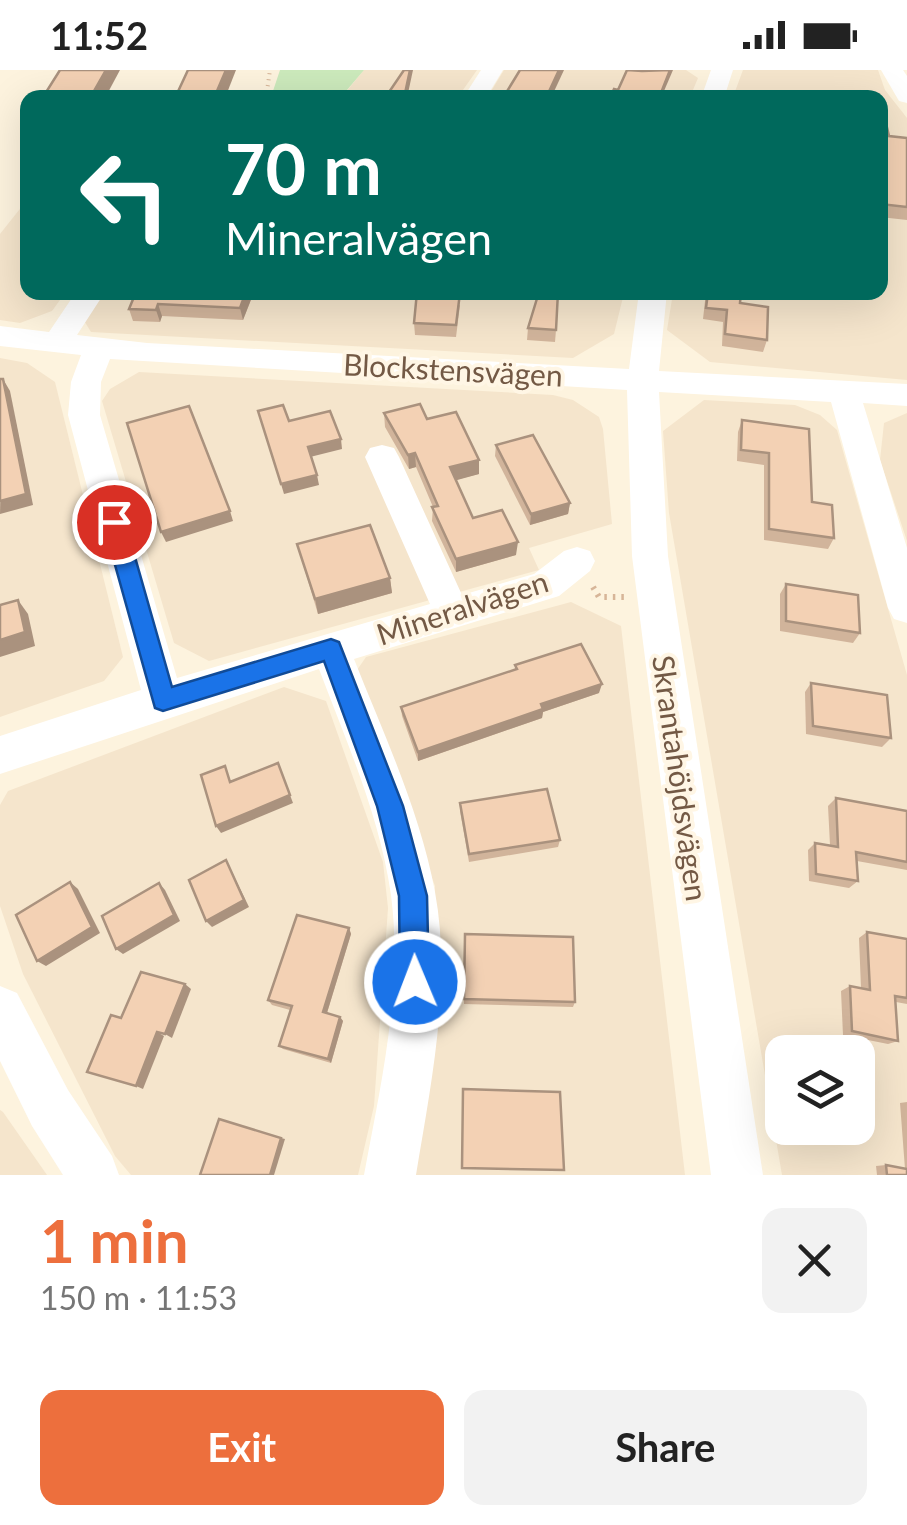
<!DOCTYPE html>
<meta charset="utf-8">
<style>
body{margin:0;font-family:Lato,sans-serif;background:#f2f2f2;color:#222;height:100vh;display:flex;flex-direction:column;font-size:38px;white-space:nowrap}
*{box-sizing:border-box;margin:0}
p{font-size:32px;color:#767676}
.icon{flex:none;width:55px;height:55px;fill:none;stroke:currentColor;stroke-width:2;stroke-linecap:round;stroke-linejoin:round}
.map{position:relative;height:1105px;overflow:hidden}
.sheet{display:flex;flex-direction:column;background:#fff;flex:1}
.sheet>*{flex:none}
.guide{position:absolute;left:20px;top:20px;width:868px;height:210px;border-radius:20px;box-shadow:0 10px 40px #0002;background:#00695c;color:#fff;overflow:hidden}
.buttons{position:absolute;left:765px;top:965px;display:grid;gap:20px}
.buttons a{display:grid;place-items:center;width:110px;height:110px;border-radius:20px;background:#fff;box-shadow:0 10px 40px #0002;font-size:50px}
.pin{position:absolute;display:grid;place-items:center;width:85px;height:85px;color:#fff;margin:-42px;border:5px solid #fff;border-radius:50%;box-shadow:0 2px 10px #0007}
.me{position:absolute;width:110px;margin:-55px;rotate:359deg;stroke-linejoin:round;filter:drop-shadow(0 0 8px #0008)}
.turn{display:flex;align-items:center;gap:35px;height:210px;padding:0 40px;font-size:45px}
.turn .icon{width:130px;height:130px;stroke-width:2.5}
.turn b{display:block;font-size:70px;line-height:85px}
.round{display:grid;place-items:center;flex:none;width:105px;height:105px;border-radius:20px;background:#f2f2f2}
.headline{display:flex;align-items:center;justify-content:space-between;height:170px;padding:0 40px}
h1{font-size:60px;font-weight:700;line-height:75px;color:#ed6f3d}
.primary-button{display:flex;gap:20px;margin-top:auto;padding:20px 40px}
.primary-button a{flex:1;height:115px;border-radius:20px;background:#ed6f3d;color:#fff;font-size:40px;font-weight:700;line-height:115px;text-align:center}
.primary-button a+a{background:#f2f2f2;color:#222}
.status{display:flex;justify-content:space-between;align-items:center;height:70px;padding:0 50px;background:#fff;direction:ltr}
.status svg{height:28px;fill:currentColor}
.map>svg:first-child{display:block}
.residential{fill:#f5e5cc;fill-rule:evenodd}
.green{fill:#cceabc}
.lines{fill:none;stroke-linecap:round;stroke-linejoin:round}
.path-far1{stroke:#d7b598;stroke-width:4;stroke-dasharray:1 5;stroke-linecap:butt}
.path{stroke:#d7b598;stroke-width:6;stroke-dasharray:2.5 6;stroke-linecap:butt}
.minor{fill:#fff;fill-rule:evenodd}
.wall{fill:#d1b49b}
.shaded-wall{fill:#aa927e}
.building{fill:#f3d1b4;stroke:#aa927e;stroke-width:2.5}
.route{fill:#1a73e8;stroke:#114b97;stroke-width:2.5}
.labels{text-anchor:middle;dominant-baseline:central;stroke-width:8;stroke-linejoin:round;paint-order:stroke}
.street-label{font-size:30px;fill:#735945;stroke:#fff6e5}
</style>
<div class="status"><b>11:52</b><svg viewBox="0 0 49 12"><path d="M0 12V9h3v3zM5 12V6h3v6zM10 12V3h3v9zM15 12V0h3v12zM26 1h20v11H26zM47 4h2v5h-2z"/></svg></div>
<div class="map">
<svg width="907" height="1105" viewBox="0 0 907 1105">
<rect width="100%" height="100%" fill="#fdf3de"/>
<g class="residential">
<path d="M 364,0 L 477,0 L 458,27 L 341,28 Z"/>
<path d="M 504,0 L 686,0 L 698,8 L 690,27 L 487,28 Z"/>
<path d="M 743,0 L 878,0 L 885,20 L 907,48 L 907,310 L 710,292 L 667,260 L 673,223 L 880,222 L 880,28 L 733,27 Z"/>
<path d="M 27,130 L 28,222 L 65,223 L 52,241 L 20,253 L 0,250 L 0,164 Z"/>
<path d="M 100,222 L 624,223 L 614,264 L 573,288 L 91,262 L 83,249 Z"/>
<path d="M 0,288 L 27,293 L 55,312 L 123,587 L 104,611 L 0,647 Z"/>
<path d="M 139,302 L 553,325 L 573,330 L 599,347 L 603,359 L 612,454 L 529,478 L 539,500 L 209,591 L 174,573 L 102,331 L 110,319 Z"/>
<path d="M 704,330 L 795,335 L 820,345 L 837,360 L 907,605 L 907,1105 L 782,1105 L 669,443 L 663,361 ZM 782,982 L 858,982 L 858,1058 L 782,1058 Z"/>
<path d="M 907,343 L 907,471 L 880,390 L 884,353 Z"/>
<path d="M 571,532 L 621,556 L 685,1105 L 414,1105 L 429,1022 L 435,816 L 355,603 L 366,587 Z"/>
<path d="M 284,617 L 326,631 L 383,792 L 388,838 L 374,1036 L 358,1105 L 131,1105 L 115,1086 L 23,904 L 0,836 L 0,735 L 8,721 Z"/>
<path d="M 0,1040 L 3,1042 L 47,1105 L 0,1105 Z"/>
</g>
<path class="green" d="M 280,0 L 364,0 L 341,27 L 271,27 Z"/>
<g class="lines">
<path class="path-far1" d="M 266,28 L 270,0"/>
<path class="path" d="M 593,517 L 599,527 L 625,527"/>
<g class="minor">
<path d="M 481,0 L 503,0 L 486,28 L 463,28 Z"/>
<path d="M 711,0 L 733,0 L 724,28 L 701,28 Z"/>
<path d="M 881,0 L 903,0 L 907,6 L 907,33 L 899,31 Z"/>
<path d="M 76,222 L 105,222 L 77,265 L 147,273 L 629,299 L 639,222 L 667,222 L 659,301 L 907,314 L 907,336 L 863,333 L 907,478 L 907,553 L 894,549 L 888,538 L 831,332 L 659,322 L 668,486 L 763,1105 L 711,1105 L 632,486 L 627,320 L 110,289 L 101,312 L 100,345 L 177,608 L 430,534 L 365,387 L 370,378 L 382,375 L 394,378 L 399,387 L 462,525 L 534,504 L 564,481 L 577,477 L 590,481 L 595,491 L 590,501 L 559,526 L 354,589 C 384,665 420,741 435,822 C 452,914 431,1013 416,1105 L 364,1105 C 381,1014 403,918 391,825 C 380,747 347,673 319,599 L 0,704 L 0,666 L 141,620 L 68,345 L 71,312 L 81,285 L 0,276 L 0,256 L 49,262 Z"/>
<path d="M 0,916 L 17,923 L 68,1020 L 112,1086 L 119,1105 L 63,1105 L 32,1056 L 0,991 Z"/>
</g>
</g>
<g class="wall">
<path d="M 880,49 L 889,66 L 907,68 L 907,150 L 880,147 Z"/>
<path d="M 136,222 L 254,222 L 243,250 L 162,246 L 160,252 L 133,251 L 129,239 Z"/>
<path d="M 706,222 L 741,222 L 740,233 L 767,270 L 763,282 L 722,276 L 723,252 L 703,249 Z"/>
<path d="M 460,235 L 456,267 L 415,265 L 414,253 Z"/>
<path d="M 528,258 L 556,260 L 555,272 L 527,270 Z"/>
<path d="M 384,343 L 427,349 L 479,390 L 479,404 L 455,410 L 473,448 L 516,485 L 456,502 L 432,451 L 433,437 L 416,397 L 409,399 L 385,357 Z"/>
<path d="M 742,350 L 812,432 L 834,468 L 828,479 L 764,470 L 764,395 L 737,391 L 738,362 Z"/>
<path d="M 496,375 L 570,433 L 568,444 L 530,455 L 495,386 Z"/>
<path d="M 297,474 L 390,508 L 392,523 L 318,544 Z"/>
<path d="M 786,514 L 860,563 L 853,573 L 780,561 L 780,524 Z"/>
<path d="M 515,595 L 599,623 L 543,642 L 542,648 L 418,691 L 402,646 L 401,637 L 515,600 Z"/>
<path d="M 811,613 L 891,668 L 882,677 L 806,664 L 805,622 Z"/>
<path d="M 836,728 L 907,741 L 907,800 L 857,791 L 858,811 L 849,818 L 809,811 L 808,780 L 815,773 L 830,775 L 828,736 Z"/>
<path d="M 460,733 L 560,770 L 558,777 L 469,792 L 460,741 Z"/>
<path d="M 349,858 L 351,864 L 327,943 L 340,947 L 343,951 L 331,993 L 283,979 L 279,976 L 290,940 L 272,935 L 268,930 Z"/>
<path d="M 867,862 L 907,869 L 907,934 L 896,932 L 898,971 L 888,974 L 843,965 L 841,921 L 850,916 L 861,918 L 859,868 Z"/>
<path d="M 465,864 L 575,932 L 573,937 L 464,934 Z"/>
<path d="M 907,1032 L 907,1105 L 877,1105 L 876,1096 L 886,1095 L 905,1099 L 900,1033 Z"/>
</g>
<g class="shaded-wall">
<path d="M 106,0 L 120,0 L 105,28 L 90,28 Z"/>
<path d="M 226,0 L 236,0 L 225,28 L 214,28 Z"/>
<path d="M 410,0 L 413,0 L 407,28 L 404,28 Z"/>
<path d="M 559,0 L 564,0 L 551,28 L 546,28 Z"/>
<path d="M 670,0 L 673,0 L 661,28 L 659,28 Z"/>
<path d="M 246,222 L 254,222 L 243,250 L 240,238 Z"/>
<path d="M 158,234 L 162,246 L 160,252 L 156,240 Z"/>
<path d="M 3,309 L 10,321 L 33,435 L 0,444 Z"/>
<path d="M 341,369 L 342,379 L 310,387 L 308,377 Z"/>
<path d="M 415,383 L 416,397 L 409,399 L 408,385 Z"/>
<path d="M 479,390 L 479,404 L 450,412 L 450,397 Z"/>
<path d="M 317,405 L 319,415 L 284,424 L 281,414 Z"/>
<path d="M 570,433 L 568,444 L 530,455 L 531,444 Z"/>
<path d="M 230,441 L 233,451 L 166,472 L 161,462 Z"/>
<path d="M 518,472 L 516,485 L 456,502 L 456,489 Z"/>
<path d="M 390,508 L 392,523 L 318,544 L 315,529 Z"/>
<path d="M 18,530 L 28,544 L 35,576 L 0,587 L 0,570 Z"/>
<path d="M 602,614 L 599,623 L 543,642 L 542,648 L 418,691 L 418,682 L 541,634 Z"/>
<path d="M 290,725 L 293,733 L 221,763 L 216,756 Z"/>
<path d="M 226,790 L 249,837 L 212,857 L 206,851 Z"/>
<path d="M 70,812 L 78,819 L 100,863 L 46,896 L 37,891 Z"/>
<path d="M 159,813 L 165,820 L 180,851 L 123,884 L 116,879 Z"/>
<path d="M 349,858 L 351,864 L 326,946 L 323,942 Z"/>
<path d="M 185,914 L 191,919 L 172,968 L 165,964 Z"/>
<path d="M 340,947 L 343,951 L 331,993 L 328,989 Z"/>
<path d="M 157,962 L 164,966 L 143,1019 L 136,1016 Z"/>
<path d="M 281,1068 L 285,1069 L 274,1105 L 270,1105 Z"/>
</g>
<g class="building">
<path d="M 60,0 L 106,0 L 90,28 L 43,27 Z"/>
<path d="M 188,0 L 226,0 L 214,28 L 175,28 Z"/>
<path d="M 404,0 L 410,0 L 404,28 L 385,28 Z"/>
<path d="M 520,0 L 559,0 L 546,28 L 503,28 Z"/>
<path d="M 627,0 L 642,1 L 670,0 L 659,28 L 610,28 L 614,19 L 618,20 Z"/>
<path d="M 880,49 L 885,49 L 889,66 L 907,68 L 907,137 L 880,134 Z"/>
<path d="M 136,222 L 246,222 L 240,238 L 158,234 L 156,240 L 129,239 Z"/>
<path d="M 417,222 L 460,223 L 456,255 L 414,253 Z"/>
<path d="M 539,222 L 558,222 L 556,260 L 528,258 Z"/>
<path d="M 708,222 L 741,222 L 740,233 L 768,237 L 767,270 L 725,264 L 727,240 L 706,238 Z"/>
<path d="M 0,309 L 3,309 L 26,424 L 0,431 Z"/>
<path d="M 420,334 L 427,349 L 456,342 L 479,390 L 450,397 L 473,448 L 502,440 L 518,472 L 456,489 L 432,437 L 438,436 L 415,383 L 408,385 L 384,343 Z"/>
<path d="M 283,335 L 289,351 L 330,341 L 341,369 L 308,377 L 317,405 L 281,414 L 258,341 Z"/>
<path d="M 189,336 L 230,441 L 161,462 L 127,353 Z"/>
<path d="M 742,350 L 809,359 L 812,432 L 832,435 L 834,468 L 769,459 L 769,383 L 741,380 Z"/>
<path d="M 533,365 L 570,433 L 531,444 L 496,375 Z"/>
<path d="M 370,455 L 390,508 L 315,529 L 297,474 Z"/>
<path d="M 786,514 L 858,525 L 860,563 L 786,551 Z"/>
<path d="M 18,530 L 25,562 L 0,570 L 0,535 Z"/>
<path d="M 581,574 L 602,614 L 541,634 L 543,639 L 418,682 L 401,637 L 517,599 L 515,595 Z"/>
<path d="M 811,613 L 887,625 L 891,668 L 813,656 Z"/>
<path d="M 278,693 L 290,725 L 216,756 L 201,705 L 225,696 L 230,712 Z"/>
<path d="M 547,719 L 560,770 L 469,784 L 460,733 Z"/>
<path d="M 836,728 L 907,741 L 907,792 L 856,782 L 858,811 L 816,804 L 815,773 L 838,777 Z"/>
<path d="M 226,790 L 244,830 L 206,851 L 189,810 Z"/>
<path d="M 70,812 L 92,857 L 37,891 L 16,845 Z"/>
<path d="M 159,813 L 174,845 L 116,879 L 102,846 Z"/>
<path d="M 297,845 L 349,858 L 323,942 L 340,947 L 328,989 L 279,976 L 292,936 L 268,930 Z"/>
<path d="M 867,862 L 907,869 L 907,928 L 895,926 L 898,971 L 852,961 L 850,916 L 870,920 Z"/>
<path d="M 465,864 L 573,867 L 575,932 L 464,929 Z"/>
<path d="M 141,902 L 185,914 L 165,964 L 157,962 L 136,1016 L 87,1002 L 111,945 L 121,948 Z"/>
<path d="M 463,1019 L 560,1022 L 564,1100 L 462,1098 Z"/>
<path d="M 219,1049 L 281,1068 L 270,1105 L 200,1105 Z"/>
<path d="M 886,1095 L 907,1099 L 907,1105 L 887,1105 Z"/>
</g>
<path class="route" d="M 114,444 L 125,452 L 172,617 L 331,569 L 339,572 L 403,736 L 427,826 L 429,912 L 425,922 L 415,926 L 405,922 L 400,912 L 399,826 L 377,736 L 324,591 L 163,641 L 155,638 L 103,452 Z"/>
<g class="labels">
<g class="street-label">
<text transform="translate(453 299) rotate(3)">Blockstensvägen</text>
<text transform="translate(462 537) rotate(-18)">Mineralvägen</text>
<text transform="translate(681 708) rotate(82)">Skrantahöjdsvägen</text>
</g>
</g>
</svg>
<div class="buttons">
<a><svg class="icon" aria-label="layers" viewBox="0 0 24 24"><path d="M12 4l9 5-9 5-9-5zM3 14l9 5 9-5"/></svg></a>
</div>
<div class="pin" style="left:114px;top:452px;background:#d93025"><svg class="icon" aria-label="arrive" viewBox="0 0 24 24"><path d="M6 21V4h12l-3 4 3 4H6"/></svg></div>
<svg class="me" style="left:415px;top:912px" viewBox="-20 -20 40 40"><circle r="17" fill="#1a73e8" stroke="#fff" stroke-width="3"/><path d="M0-11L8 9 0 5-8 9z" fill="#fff"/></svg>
<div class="guide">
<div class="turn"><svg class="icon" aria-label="left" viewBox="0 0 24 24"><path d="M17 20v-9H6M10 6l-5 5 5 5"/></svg><div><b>70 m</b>Mineralvägen</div></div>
</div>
</div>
<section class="sheet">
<div class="headline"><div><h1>1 min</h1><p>150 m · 11:53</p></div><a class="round"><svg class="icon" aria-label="close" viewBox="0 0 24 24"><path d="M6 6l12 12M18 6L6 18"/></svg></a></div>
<div class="primary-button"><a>Exit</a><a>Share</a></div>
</section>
